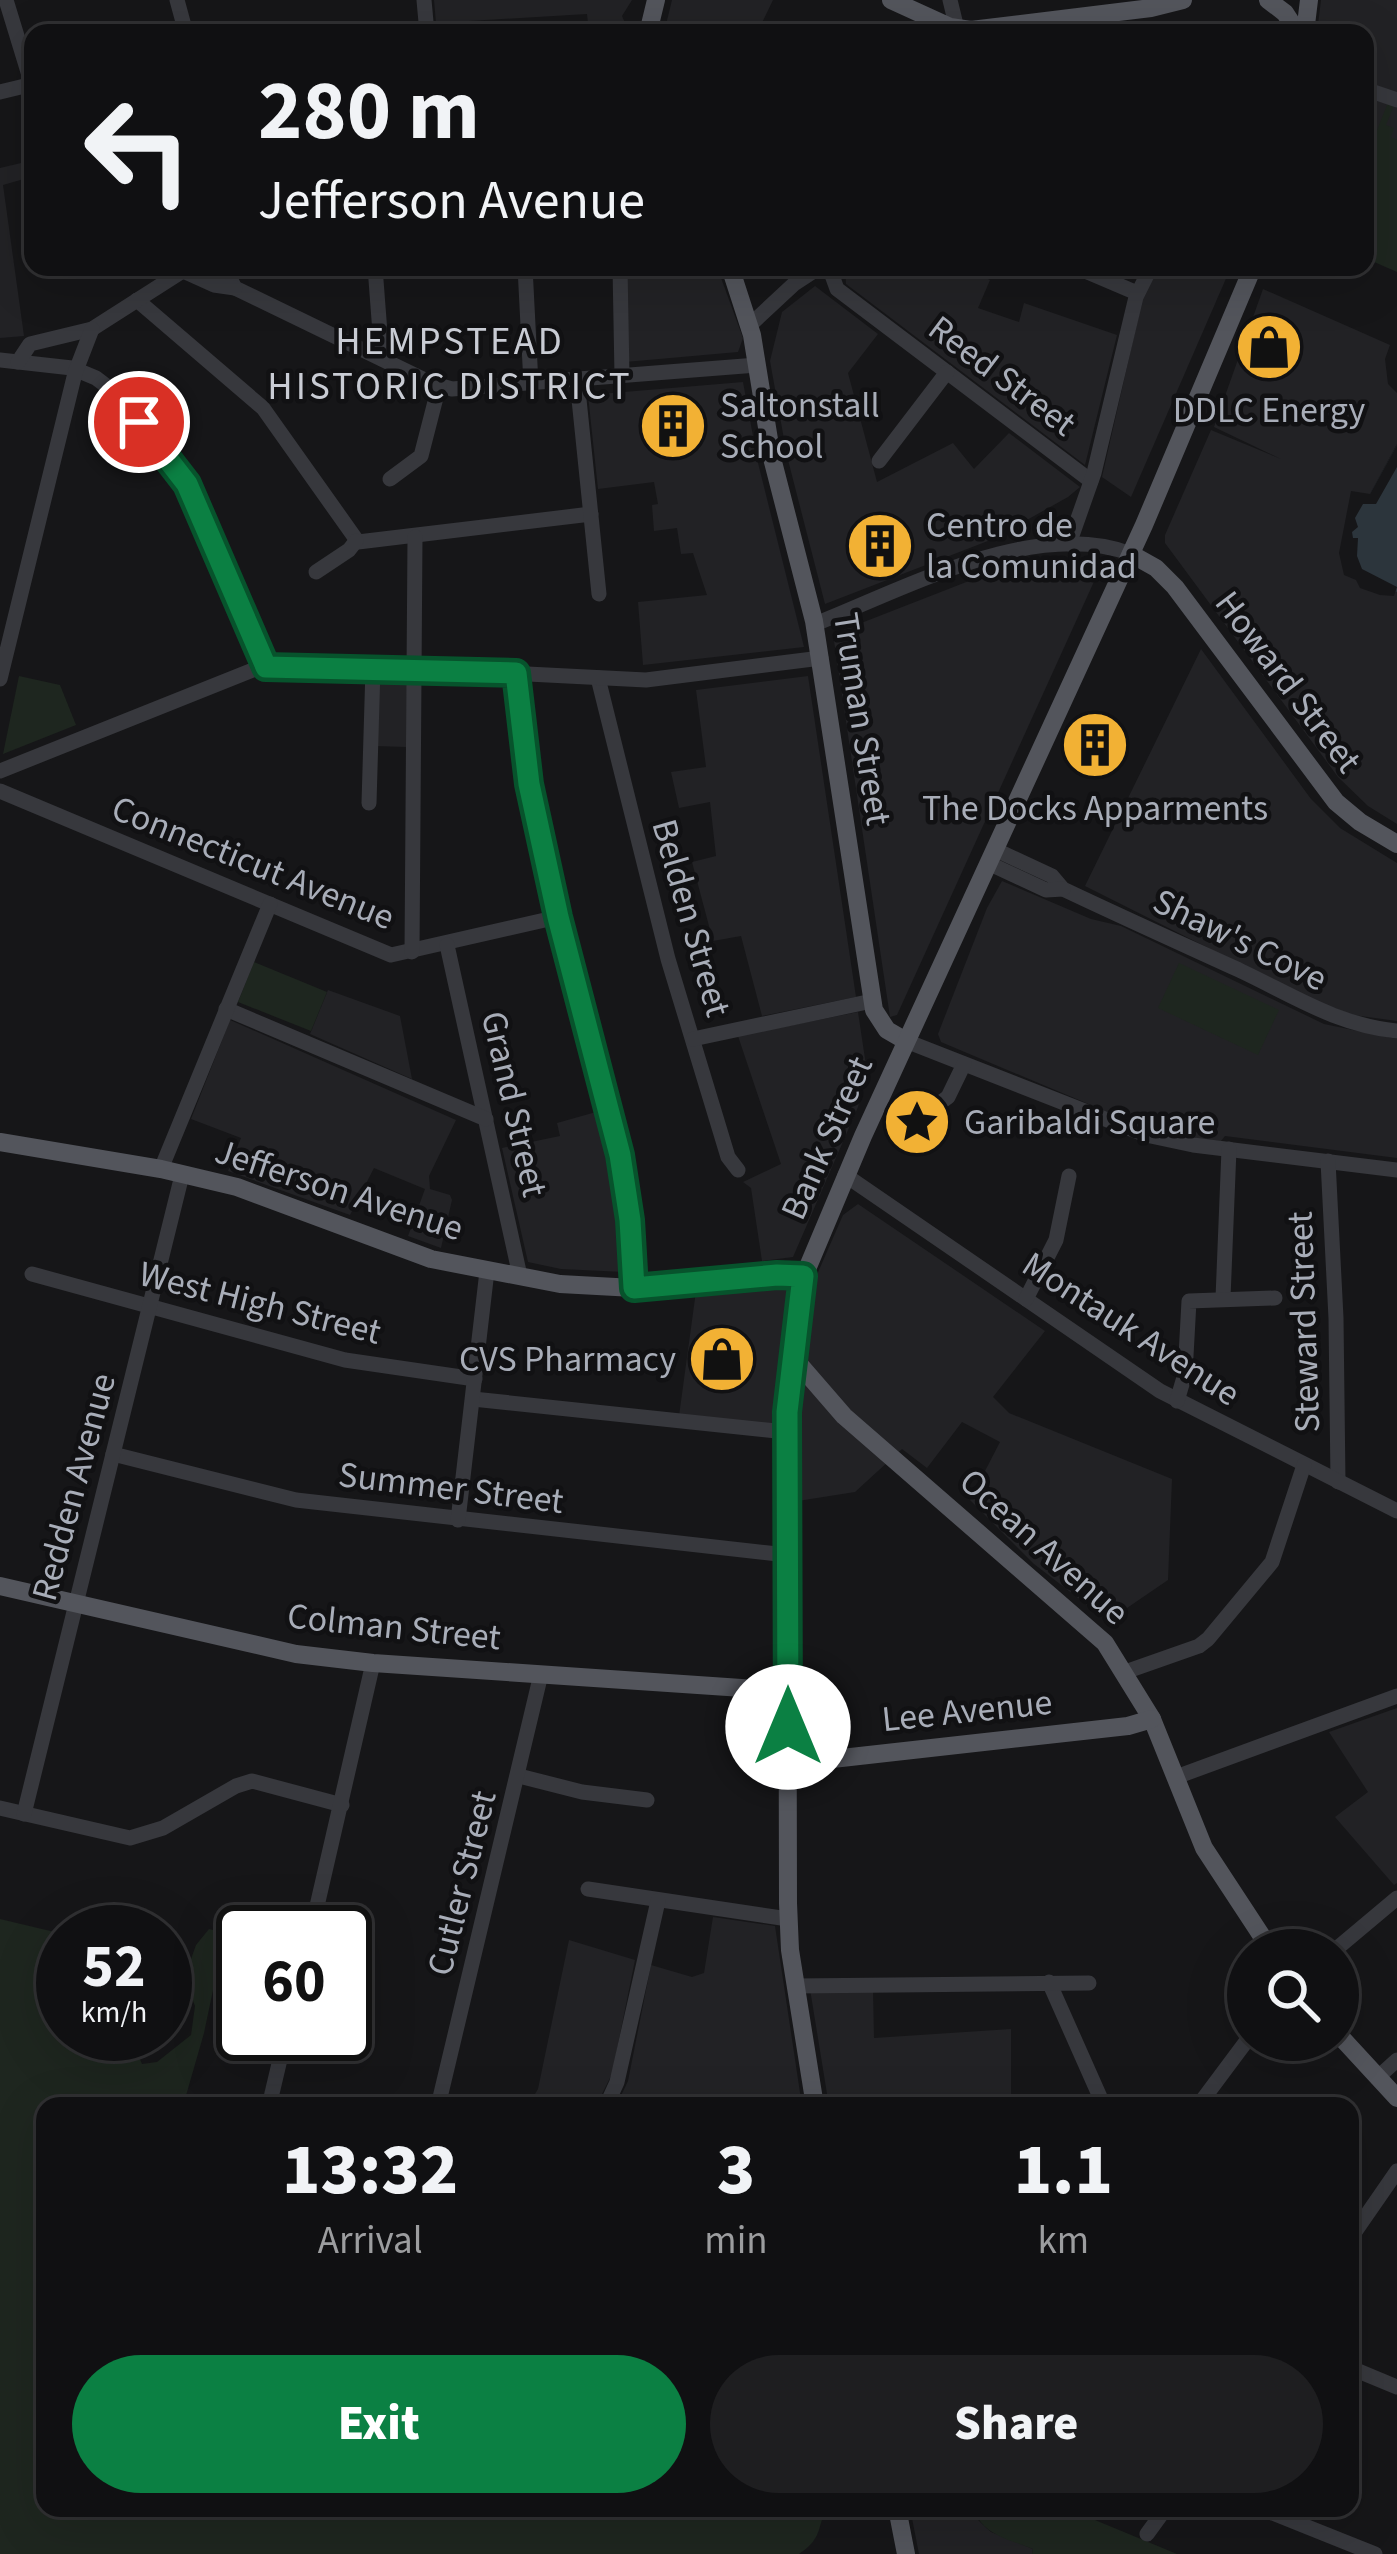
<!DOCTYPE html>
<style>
body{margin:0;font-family:"Source Sans 3",sans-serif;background:#1e1e20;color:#f1f3f6;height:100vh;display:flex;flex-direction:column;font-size:45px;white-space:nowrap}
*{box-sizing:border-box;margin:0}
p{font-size:39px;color:#9c9d9f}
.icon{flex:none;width:66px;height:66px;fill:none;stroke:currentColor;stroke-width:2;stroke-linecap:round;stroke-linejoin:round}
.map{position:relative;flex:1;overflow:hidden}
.panel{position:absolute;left:36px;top:2097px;width:1323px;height:420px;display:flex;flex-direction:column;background:#101012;border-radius:24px;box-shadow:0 12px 48px #0002,0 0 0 3px #303032}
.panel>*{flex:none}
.hud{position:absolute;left:24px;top:24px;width:1350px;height:252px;border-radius:24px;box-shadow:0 12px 48px #0002,0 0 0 3px #303032;background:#101012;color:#f1f3f6;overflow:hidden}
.controls{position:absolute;left:1227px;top:1929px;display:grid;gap:24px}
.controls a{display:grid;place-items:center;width:132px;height:132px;border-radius:50%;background:#101012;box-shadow:0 12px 48px #0002,0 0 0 3px #303032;font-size:60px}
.speed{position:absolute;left:36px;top:1905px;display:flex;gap:24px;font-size:60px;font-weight:700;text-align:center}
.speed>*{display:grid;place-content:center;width:156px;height:156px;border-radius:50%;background:#101012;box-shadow:0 12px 48px #0002,0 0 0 3px #303032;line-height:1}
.speed small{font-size:30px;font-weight:400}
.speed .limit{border:6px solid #111;border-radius:18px;background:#fff;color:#111}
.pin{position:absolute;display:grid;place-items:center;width:102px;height:102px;color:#fff;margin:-51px;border:6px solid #fff;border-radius:50%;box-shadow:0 3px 12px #0007}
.me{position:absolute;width:132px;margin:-66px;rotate:0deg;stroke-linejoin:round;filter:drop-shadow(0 0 9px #0008)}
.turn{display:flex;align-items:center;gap:42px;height:252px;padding:0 36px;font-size:54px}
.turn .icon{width:156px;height:156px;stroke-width:2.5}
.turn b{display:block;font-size:84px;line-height:102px}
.eta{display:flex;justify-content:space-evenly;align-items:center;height:204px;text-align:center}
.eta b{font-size:72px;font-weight:800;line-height:84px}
.primary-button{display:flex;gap:24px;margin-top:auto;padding:24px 36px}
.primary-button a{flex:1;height:138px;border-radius:72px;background:#0b8043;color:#fff;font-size:48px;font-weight:800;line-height:138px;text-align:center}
.primary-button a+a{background:#1e1e20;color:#f1f3f6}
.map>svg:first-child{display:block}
.built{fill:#222225}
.green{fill:#1e261f}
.water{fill:#2c353c}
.pier{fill:#161618}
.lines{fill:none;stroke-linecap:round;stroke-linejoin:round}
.minor{stroke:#37383d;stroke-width:15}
.major{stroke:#53555c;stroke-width:18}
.route-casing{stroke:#07532c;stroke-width:30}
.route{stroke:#0b8043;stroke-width:21}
.labels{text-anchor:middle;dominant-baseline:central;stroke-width:9;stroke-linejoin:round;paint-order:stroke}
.street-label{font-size:36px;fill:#a8adb8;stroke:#111113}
.poi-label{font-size:36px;fill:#a8adb8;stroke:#111113;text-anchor:start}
.neighbourhood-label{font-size:39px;letter-spacing:3px;fill:#c9ccd4;stroke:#111113}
</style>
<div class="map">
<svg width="1397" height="2554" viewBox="0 0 1397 2554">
<rect width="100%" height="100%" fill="#161618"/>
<g class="built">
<path d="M 434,0 L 632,0 L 622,16 L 629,33 L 589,33 L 587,14 L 436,23 Z"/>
<path d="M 672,0 L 773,0 L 757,33 L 664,33 Z"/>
<path d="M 1321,0 L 1397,0 L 1397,142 L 1365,143 L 1365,33 L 1317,33 Z"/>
<path d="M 21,163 L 24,179 L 3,185 L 24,336 L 0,338 L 0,168 Z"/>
<path d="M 623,267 L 717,267 L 743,338 L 738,352 L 625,362 Z"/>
<path d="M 845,267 L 973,267 L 973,272 L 990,280 L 978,308 L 1019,322 L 1024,303 L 1117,335 L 1085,465 L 846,284 Z"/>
<path d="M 1161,267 L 1231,267 L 1131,497 L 1102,477 L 1144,292 Z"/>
<path d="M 815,286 L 878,334 L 848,373 L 877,482 L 953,443 L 974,469 L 1009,433 L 1080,487 L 1068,497 L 993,539 L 825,604 L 787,456 L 770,361 L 782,312 Z"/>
<path d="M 1263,289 L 1390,345 L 1385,359 L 1388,384 L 1397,393 L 1397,444 L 1370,494 L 1397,592 L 1397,824 L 1368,806 L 1338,777 L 1165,543 L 1165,535 L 1211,430 L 1281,459 L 1214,427 Z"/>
<path d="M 743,382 L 758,463 L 804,647 L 643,665 L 638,602 L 707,595 L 693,553 L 681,554 L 677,528 L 654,531 L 652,505 L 658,504 L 654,482 L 598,489 L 588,395 Z"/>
<path d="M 1102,564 L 897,1015 L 890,1017 L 833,634 L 1010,565 Z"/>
<path d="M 1201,649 L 1311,799 L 1340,828 L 1397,863 L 1397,1021 L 1353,1015 L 1312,1000 L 1085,886 Z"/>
<path d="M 808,676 L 856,997 L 762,1016 L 741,936 L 713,941 L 692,862 L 716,856 L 710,802 L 679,808 L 671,772 L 706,767 L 696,690 Z"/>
<path d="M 376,682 L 407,683 L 406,747 L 375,746 Z"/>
<path d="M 1002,881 L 1091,919 L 1121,926 L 1324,1024 L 1397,1039 L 1397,1158 L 1225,1136 L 1221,1141 L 1201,1139 L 1136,1124 L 941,1042 L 938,1034 L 987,908 Z"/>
<path d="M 328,990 L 400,1016 L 412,1079 L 310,1034 Z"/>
<path d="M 858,1012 L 867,1072 L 858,1107 L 793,1257 L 762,1261 L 751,1188 L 743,1182 L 781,1164 L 738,1036 Z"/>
<path d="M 230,1020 L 456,1120 L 429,1176 L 430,1189 L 450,1195 L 452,1200 L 441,1248 L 408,1236 L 425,1189 L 374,1168 L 350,1215 L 228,1171 L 241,1138 L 191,1119 Z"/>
<path d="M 596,1112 L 612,1180 L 624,1272 L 561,1269 L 528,1262 L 502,1148 L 560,1136 L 557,1123 Z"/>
<path d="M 858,1204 L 1045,1331 L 993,1397 L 1009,1413 L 1172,1479 L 1168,1580 L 1108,1621 L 1034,1564 L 970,1500 L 1000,1442 L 962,1422 L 927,1468 L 902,1449 L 855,1492 L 798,1501 L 799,1452 L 772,1425 L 679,1416 L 696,1291 L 812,1286 L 843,1215 Z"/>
<path d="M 1397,1708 L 1397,1883 L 1394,1885 L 1335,1817 L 1368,1792 L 1329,1732 Z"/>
<path d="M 713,1917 L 775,1926 L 802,2106 L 616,2106 L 628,2081 L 651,1965 L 692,1977 L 704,1973 Z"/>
<path d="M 569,1940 L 635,1960 L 612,2074 L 596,2106 L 528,2106 L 538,2089 Z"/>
<path d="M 810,1989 L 873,1989 L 874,2038 L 1011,2029 L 1011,2106 L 829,2106 Z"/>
<path d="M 910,2508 L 974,2508 L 977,2519 L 991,2532 L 1033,2549 L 1032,2554 L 919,2554 Z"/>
</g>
<g class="green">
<path d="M 1395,103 L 1386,125 L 1394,128 L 1391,137 L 1397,140 L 1397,272 L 1365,258 L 1365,140 L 1377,130 L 1387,105 Z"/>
<path d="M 19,676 L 60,685 L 76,725 L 3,754 Z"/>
<path d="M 254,962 L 327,992 L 311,1031 L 238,1002 Z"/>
<path d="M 1179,963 L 1279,1010 L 1258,1055 L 1158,1008 Z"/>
<path d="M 0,1919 L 63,1934 L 63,2034 L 129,2034 L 142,2064 L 157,2062 L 191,2035 L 195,2006 L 187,1985 L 191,1959 L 196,1945 L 209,1929 L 225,1933 L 204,2033 L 183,2106 L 45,2106 L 45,2508 L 826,2508 C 817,2530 822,2538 799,2554 L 0,2554 Z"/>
<path d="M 974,2508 L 1066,2508 L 1177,2554 L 1032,2554 L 1033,2549 C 1010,2540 980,2534 974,2508 Z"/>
</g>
<path class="water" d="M 1397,445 L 1397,592 L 1359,581 L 1350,538 L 1356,494 L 1370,494 Z"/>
<path class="pier" d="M 1397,445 L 1397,467 L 1376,504 L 1363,504 L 1355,518 L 1358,527 L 1352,532 L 1353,538 L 1358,538 L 1357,556 L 1362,569 L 1397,587 L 1394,596 L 1380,595 L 1360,588 L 1356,580 L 1344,575 L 1339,553 L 1351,491 L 1370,494 Z"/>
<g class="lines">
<g class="minor">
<path d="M 6,0 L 32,85"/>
<path d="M 177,0 L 186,33"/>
<path d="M 424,0 L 427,33"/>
<path d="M 950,0 L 958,33"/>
<path d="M 1365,89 L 1397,100"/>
<path d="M 0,92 L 33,84"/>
<path d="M 224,267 L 235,288 L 431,383 L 452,389 L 757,365"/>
<path d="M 375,267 L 382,359"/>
<path d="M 525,267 L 531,384"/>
<path d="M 620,267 L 622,376"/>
<path d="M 829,267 L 837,289 L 1091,481"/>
<path d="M 1076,267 L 1137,293"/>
<path d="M 183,271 L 214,285 L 235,288"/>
<path d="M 137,300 L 263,408 L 358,542 L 591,514"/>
<path d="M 750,325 L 794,284 L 820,267"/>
<path d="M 0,360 L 72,368 L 96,378 L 113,391 L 187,484 L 267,667"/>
<path d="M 18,362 L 30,344 L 92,329 L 189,267"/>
<path d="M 577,380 L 599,594"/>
<path d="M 879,461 L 947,372"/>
<path d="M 390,479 L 421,456 L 439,386"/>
<path d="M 1069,544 L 1094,473 L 1136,297 L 1151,267"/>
<path d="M 316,572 L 349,550 L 356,541"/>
<path d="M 815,624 C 904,589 1036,517 1131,554"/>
<path d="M 516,673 C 521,790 556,922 586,1035 C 597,1077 614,1118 621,1160 C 629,1202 631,1245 634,1288"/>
<path d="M 598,678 L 668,959 L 728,1157 L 738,1170"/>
<path d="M 0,679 L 75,373 L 92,329"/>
<path d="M 0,771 L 258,668 L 447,670 L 646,680 L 821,658"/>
<path d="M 0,791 L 391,955 L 558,917"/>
<path d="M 369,803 L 373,668"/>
<path d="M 994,849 L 1052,876 L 1063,889 C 1122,917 1182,944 1241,971 C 1294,996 1337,1025 1397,1031"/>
<path d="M 988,863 L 1046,890 L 1063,889"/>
<path d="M 447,945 L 520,1276"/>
<path d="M 412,952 L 415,537"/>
<path d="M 226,1009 L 486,1119"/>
<path d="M 693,1039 L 872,1001"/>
<path d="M 906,1041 L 1146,1135 L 1193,1145 L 1397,1170"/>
<path d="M 900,1141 L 918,1119 L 948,1097 L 964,1064"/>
<path d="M 1328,1161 L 1336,1318 L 1338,1482"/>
<path d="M 161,1169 L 270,904"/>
<path d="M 845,1175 L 1160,1391 L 1397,1511"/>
<path d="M 32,1274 L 345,1360 L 475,1379"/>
<path d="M 1223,1298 L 1229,1149"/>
<path d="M 1026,1299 L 1056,1240 L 1069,1176"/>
<path d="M 473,1399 L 786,1432"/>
<path d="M 1177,1401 L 1185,1374 L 1189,1301 L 1275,1298"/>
<path d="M 113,1454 L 296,1500 L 787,1555"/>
<path d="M 458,1520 L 487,1271"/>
<path d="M 1125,1672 L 1199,1646 L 1208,1639 L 1272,1562 L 1304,1465"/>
<path d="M 519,1776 L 582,1792 L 647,1800"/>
<path d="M 1176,1777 L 1397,1696"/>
<path d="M 0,1808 L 130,1838 L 163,1828 L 236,1786 L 252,1781 L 342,1805"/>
<path d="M 24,1814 L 182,1175"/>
<path d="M 588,1889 L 788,1919"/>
<path d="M 311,1932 L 373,1663"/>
<path d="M 1335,1950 L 1397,1898"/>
<path d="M 1049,1982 L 1104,2106"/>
<path d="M 795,1986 L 1089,1983"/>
<path d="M 1377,2078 L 1397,2060"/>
<path d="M 269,2106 L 286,2034"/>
<path d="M 438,2106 L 541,1674"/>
<path d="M 606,2106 L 617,2082 L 658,1901"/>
<path d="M 1198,2106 L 1248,2039"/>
<path d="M 1350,2239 L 1397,2171"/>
<path d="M 1351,2368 L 1397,2387"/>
<path d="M 1260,2508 L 1375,2554"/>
<path d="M 1147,2534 L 1166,2508"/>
</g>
<g class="major">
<path d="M 891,0 L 950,27 L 971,30 L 1151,8 L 1183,0"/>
<path d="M 1268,0 L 1285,13 L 1298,33"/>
<path d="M 648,33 L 656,0"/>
<path d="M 1305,33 L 1309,0"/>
<path d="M 730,267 L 752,335 L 772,458 L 814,621 L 874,1010 L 887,1030 L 906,1041"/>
<path d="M 1131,554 L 1156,568 L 1175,587 L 1336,802 L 1360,822 L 1397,844"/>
<path d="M 0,1142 L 161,1169 L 237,1187 L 431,1259 L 560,1284 L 634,1288 L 777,1275 L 803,1276"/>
<path d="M 792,1356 L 844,1416 L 1105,1643 L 1152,1719 L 1204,1848 L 1271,1950"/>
<path d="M 0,1586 L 296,1654 L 373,1663 L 787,1691"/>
<path d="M 788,1764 L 1128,1726 L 1152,1719"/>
<path d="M 1338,2034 L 1397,2098"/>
<path d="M 815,2106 L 790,1950 L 788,1903 L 787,1412 L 802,1281 L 863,1136 L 1144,525 L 1253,267"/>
<path d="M 897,2508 L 906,2554"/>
</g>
</g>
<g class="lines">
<defs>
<path id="route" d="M 139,422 L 187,484 L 266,667 L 516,673 L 529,784 L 558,917 L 620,1155 L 630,1220 L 634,1288 L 777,1275 L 803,1276 L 787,1412 L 788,1727"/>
</defs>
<use href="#route" class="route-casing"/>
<use href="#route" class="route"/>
</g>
<defs>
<symbol id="shop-disc" viewBox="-11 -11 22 22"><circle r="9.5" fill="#f2b134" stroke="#111113"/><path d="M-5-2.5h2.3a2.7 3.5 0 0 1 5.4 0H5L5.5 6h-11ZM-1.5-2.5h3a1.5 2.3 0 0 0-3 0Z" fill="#111"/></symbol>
<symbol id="building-disc" viewBox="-11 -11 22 22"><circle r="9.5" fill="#f2b134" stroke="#111113"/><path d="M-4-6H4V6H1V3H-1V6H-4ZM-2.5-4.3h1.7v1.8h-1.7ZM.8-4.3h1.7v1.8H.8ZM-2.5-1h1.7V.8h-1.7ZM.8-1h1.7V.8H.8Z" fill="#111"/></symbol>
<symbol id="sight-disc" viewBox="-11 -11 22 22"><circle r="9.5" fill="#f2b134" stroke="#111113"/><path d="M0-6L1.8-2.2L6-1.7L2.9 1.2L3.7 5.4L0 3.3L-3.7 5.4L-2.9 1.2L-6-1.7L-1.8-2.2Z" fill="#111"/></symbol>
</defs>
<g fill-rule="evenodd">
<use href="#shop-disc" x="1231" y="309" width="76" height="76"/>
<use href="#building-disc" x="635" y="388" width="76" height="76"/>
<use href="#building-disc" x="842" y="508" width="76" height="76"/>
<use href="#building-disc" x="1057" y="707" width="76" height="76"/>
<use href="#sight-disc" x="879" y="1084" width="76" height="76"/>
<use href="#shop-disc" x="684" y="1321" width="76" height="76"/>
</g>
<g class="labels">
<g class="street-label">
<text transform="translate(1002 376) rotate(37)">Reed Street</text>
<text transform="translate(1288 682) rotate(53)">Howard Street</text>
<text transform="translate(862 719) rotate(81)">Truman Street</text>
<text transform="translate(253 863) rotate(22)">Connecticut Avenue</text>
<text transform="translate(691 918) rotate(74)">Belden Street</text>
<text transform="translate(1240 940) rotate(26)">Shaw's Cove</text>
<text transform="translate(514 1104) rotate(77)">Grand Street</text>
<text transform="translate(827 1138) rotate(-66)">Bank Street</text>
<text transform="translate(339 1190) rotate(18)">Jefferson Avenue</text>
<text transform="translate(260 1303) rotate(14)">West High Street</text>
<text transform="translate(1304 1322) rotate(-92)">Steward Street</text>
<text transform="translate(1131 1329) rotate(33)">Montauk Avenue</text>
<text transform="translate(74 1487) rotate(-75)">Redden Avenue</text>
<text transform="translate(451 1488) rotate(7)">Summer Street</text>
<text transform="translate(1044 1547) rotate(42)">Ocean Avenue</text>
<text transform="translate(394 1627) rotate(6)">Colman Street</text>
<text transform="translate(967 1711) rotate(-6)">Lee Avenue</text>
<text transform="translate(462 1883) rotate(-76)">Cutler Street</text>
</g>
<g class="poi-label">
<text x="720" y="405">Saltonstall<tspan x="720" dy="41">School</tspan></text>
<text x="1269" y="410" text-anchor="middle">DDLC Energy</text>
<text x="926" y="525">Centro de<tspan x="926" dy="41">la Comunidad</tspan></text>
<text x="1095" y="808" text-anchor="middle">The Docks Apparments</text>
<text x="964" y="1122">Garibaldi Square</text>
<text x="676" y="1359" text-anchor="end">CVS Pharmacy</text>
</g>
<g class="neighbourhood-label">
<text x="450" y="342">HEMPSTEAD<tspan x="450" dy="45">HISTORIC DISTRICT</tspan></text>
</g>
</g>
</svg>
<div class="controls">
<a><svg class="icon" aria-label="search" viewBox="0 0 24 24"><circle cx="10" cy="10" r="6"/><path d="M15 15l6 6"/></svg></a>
</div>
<div class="speed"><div>52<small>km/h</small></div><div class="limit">60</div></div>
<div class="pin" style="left:139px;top:422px;background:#d93025"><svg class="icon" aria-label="arrive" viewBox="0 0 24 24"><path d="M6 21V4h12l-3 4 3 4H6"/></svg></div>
<svg class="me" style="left:788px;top:1727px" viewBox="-20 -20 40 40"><circle r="19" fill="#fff"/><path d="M0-13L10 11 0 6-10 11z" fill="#0b8043"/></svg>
<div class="hud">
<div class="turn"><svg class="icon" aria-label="left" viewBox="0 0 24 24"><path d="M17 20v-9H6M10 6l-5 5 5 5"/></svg><div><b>280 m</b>Jefferson Avenue</div></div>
</div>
<section class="panel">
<div class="eta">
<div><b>13:32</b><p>Arrival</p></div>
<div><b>3</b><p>min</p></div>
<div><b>1.1</b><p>km</p></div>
</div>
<div class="primary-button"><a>Exit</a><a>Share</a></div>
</section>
</div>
